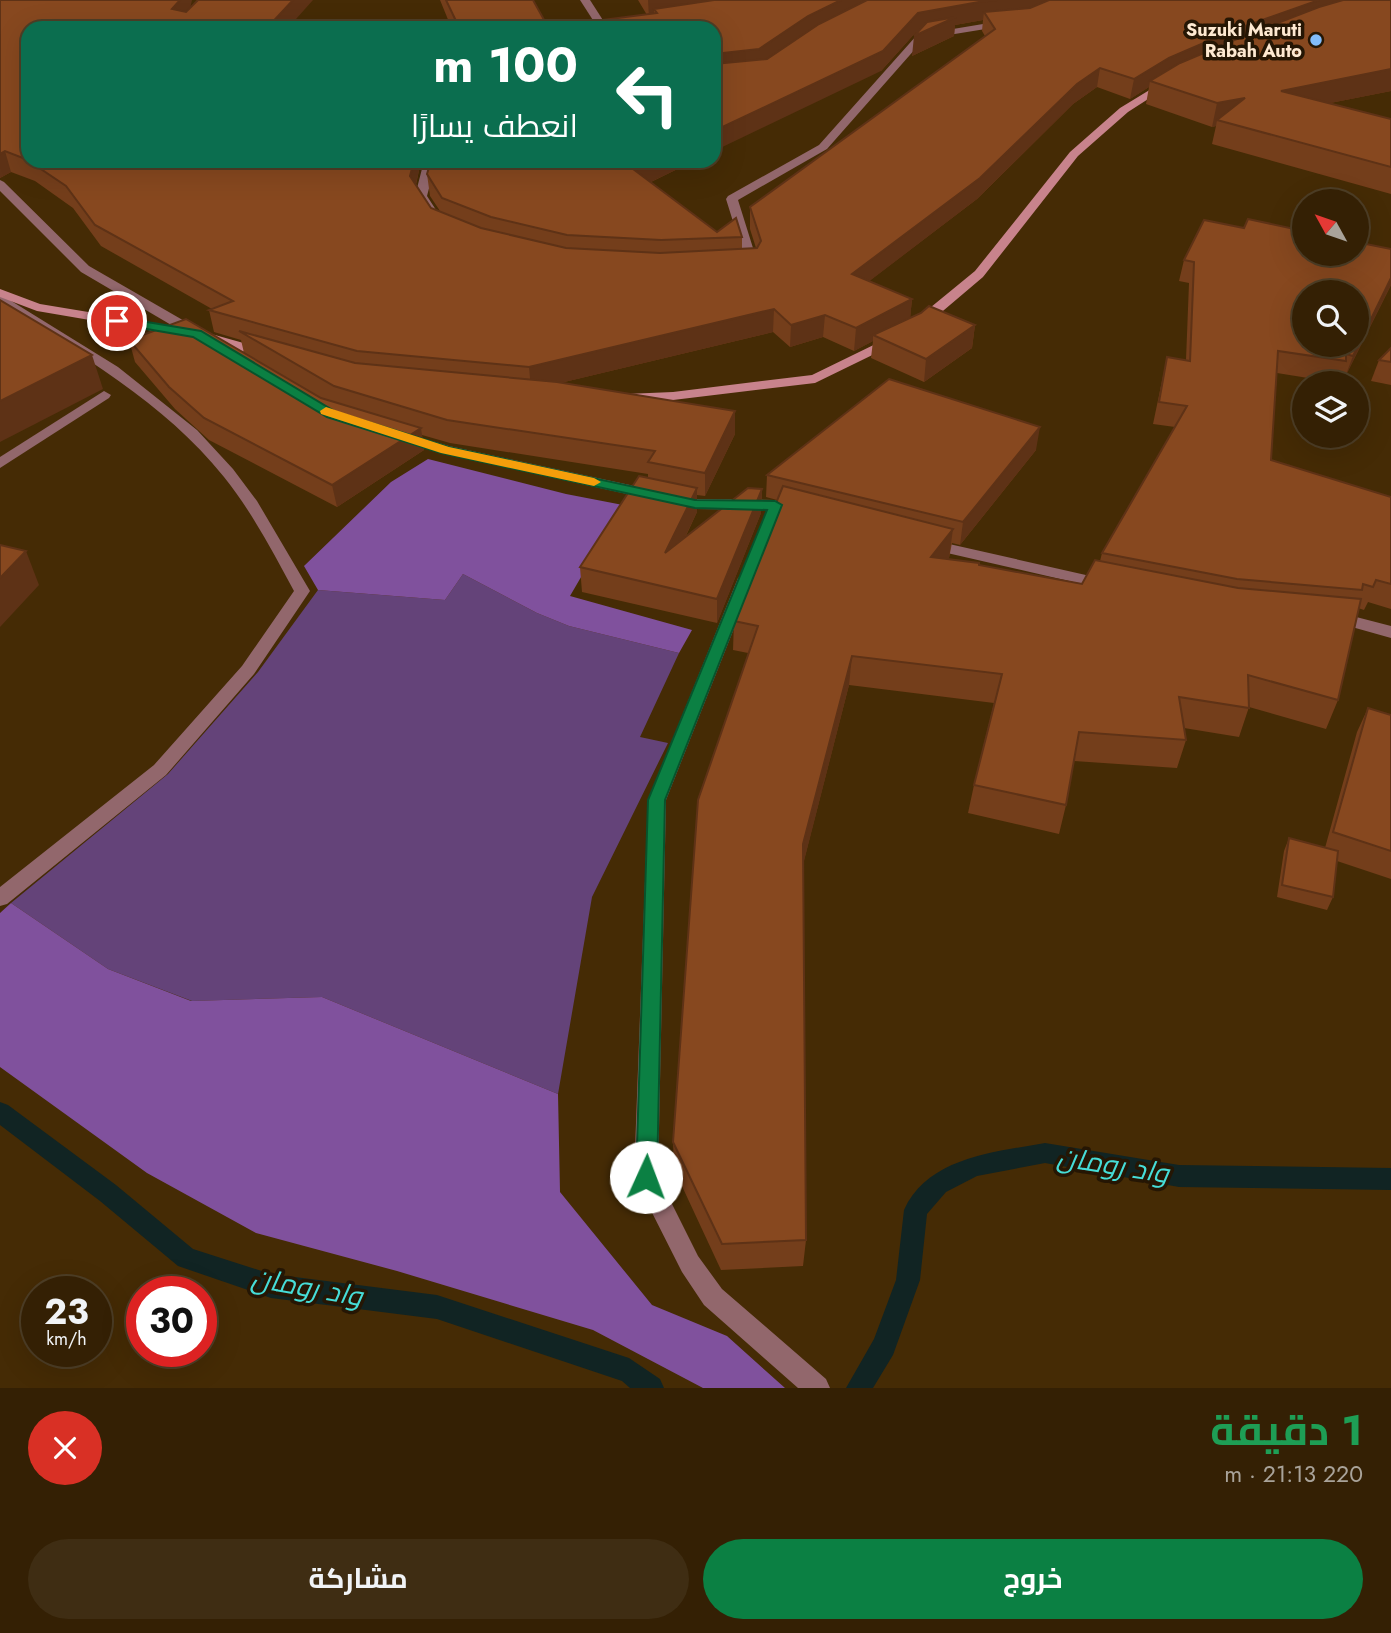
<!DOCTYPE html>
<html lang="ar">
<meta charset="utf-8">
<style>
body{margin:0;font-family:Jost,Cairo,sans-serif;background:#3f2d13;color:#f1f3f6;direction:rtl;height:100vh;display:flex;flex-direction:column;font-size:26px;white-space:nowrap}
*{box-sizing:border-box;margin:0}
p{font-size:23px;color:#a9a39a}
.icon{flex:none;width:38px;height:38px;fill:none;stroke:currentColor;stroke-width:2;stroke-linecap:round;stroke-linejoin:round}
.map{position:relative;height:1388px;overflow:hidden;direction:ltr}
.drawer{display:flex;flex-direction:column;background:#342004;flex:1}
.drawer>*{flex:none}
.banner{position:absolute;left:21px;top:21px;width:700px;height:147px;border-radius:21px;box-shadow:0 7px 28px #0002,0 0 0 2px #4e3e26;direction:rtl;background:#0b6e4f;color:#fff;overflow:hidden}
.needle{width:46px;rotate:310deg}
.controls{position:absolute;left:1292px;top:189px;display:grid;gap:14px}
.controls a{display:grid;place-items:center;width:77px;height:77px;border-radius:50%;background:#342004;box-shadow:0 7px 28px #0002,0 0 0 2px #4e3e26;font-size:35px}
.speed{position:absolute;left:21px;top:1276px;display:flex;gap:14px;font-size:35px;font-weight:700;text-align:center}
.speed>*{display:grid;place-content:center;width:91px;height:91px;border-radius:50%;background:#342004;box-shadow:0 7px 28px #0002,0 0 0 2px #4e3e26;line-height:1}
.speed small{font-size:18px;font-weight:400}
.speed .limit{border:10px solid #d22;background:#fff;color:#111}
.pin{position:absolute;display:grid;place-items:center;width:60px;height:60px;color:#fff;margin:-30px;border:4px solid #fff;border-radius:50%;box-shadow:0 2px 7px #0007}
.me{position:absolute;width:77px;margin:-38px;rotate:2deg;stroke-linejoin:round;filter:drop-shadow(0 0 5px #0008)}
.turn{display:flex;align-items:center;gap:24px;height:147px;padding:0 28px;font-size:32px}
.turn .icon{width:91px;height:91px;stroke-width:2.5}
.turn b{display:block;font-size:49px;line-height:60px}
.round{display:grid;place-items:center;flex:none;width:74px;height:74px;border-radius:37px;background:#3f2d13}
.head{display:flex;align-items:center;justify-content:space-between;height:119px;padding:0 28px}
h1{font-size:42px;font-weight:700;line-height:52px;color:#1e9e55}
.cta{display:flex;gap:14px;margin-top:auto;padding:14px 28px}
.cta a{flex:1;height:80px;border-radius:42px;background:#0b8043;color:#fff;font-size:28px;font-weight:700;line-height:80px;text-align:center}
.cta a+a{background:#3f2d13;color:#f1f3f6}
.map>svg:first-child{display:block}
.green{fill:#644379}
.forest{fill:#80519d}
.lines{fill:none;stroke-linecap:round;stroke-linejoin:round}
.stream{fill:#112423;fill-rule:evenodd}
.minor{fill:#92676c;fill-rule:evenodd}
.secondary{fill:#c8838c;fill-rule:evenodd}
.wall{fill:#743e1b}
.shaded-wall{fill:#5e3216}
.building{fill:#87481f;stroke:#5e3216;stroke-width:2;fill-rule:evenodd}
.route{fill:#0b8043;stroke:#07532c;stroke-width:2}
.slow{fill:#f59e0b}
.poi-dot{fill:#82bcfa;stroke:#251604;stroke-width:2.5}
.labels{text-anchor:middle;dominant-baseline:central;stroke-width:7;stroke-linejoin:round;paint-order:stroke}
.far-poi-label{font-size:18px;font-weight:bold;fill:#fee9d1;stroke:#251604;text-anchor:end}
.near-water-label{font-size:28px;font-style:italic;fill:#46ddd8;stroke:#251604}
</style>
<div class="map">
<svg width="1391" height="1388" viewBox="0 0 1391 1388">
<rect width="100%" height="100%" fill="#452b05"/>
<path class="green" d="M 463,574 L 537,613 L 569,626 L 679,653 L 640,737 L 668,743 L 592,897 L 558,1094 L 322,997 L 192,1001 L 108,969 L 11,903 L 168,774 L 258,672 L 318,590 L 445,600 Z"/>
<g class="forest">
<path d="M 428,459 L 566,494 L 623,505 L 570,596 L 692,630 L 679,653 L 569,626 L 537,613 L 463,574 L 445,600 L 318,590 L 304,566 L 391,482 Z"/>
<path d="M 11,903 L 108,969 L 191,1001 L 322,997 L 558,1094 L 560,1192 L 652,1305 L 727,1336 L 785,1388 L 703,1388 L 593,1330 L 397,1271 L 256,1233 L 147,1173 L 0,1067 L 0,913 Z"/>
</g>
<g class="lines">
<g class="stream">
<path d="M 0,1102 L 8,1105 L 116,1185 L 193,1249 L 271,1274 L 437,1295 L 629,1358 L 660,1379 L 664,1388 L 630,1388 L 622,1381 L 437,1319 L 271,1298 L 178,1266 L 100,1201 L 0,1125 Z"/>
<path d="M 1045,1143 L 1179,1165 L 1391,1168 L 1391,1190 L 1179,1187 L 1045,1163 L 977,1176 L 946,1192 L 927,1214 L 920,1280 L 893,1355 L 873,1388 L 846,1388 L 874,1339 L 896,1280 L 904,1210 C 928,1157 995,1152 1045,1143 Z"/>
</g>
<g class="minor">
<path d="M 580,0 L 590,0 L 608,28 L 598,28 Z"/>
<path d="M 1007,20 L 1012,23 L 1010,25 L 924,39 L 827,149 L 738,200 L 758,264 L 752,268 L 741,267 L 739,264 L 745,260 L 726,199 L 728,196 L 819,145 L 917,35 Z"/>
<path d="M 424,161 L 436,161 L 427,196 L 438,213 L 432,217 L 428,216 L 415,196 Z"/>
<path d="M 0,180 L 4,182 L 89,266 L 200,330 L 200,336 L 190,336 L 81,272 L 0,191 Z"/>
<path d="M 0,294 L 118,367 L 197,430 L 233,469 L 257,501 L 310,591 L 254,674 L 166,775 L 7,904 L 0,906 L 0,887 L 154,765 L 242,666 L 294,591 C 273,552 252,512 224,477 C 164,402 79,354 0,304 Z"/>
<path d="M 104,391 L 111,395 L 109,398 L 0,468 L 0,457 Z"/>
<path d="M 401,432 L 449,446 L 695,499 L 775,500 L 803,508 L 806,511 L 798,516 L 775,510 L 695,509 L 446,454 L 396,439 L 394,436 Z"/>
<path d="M 927,539 L 1108,580 L 1116,585 L 1108,590 L 921,547 L 919,544 Z"/>
<path d="M 746,573 L 754,578 L 666,800 L 658,1176 L 698,1256 L 722,1289 L 826,1379 L 830,1388 L 798,1388 L 704,1305 L 682,1272 L 634,1177 L 648,800 L 738,578 Z"/>
<path d="M 1333,611 L 1391,626 L 1391,638 L 1327,620 L 1325,616 Z"/>
</g>
<g class="secondary">
<path d="M 1161,83 L 1170,85 L 1128,112 L 1078,156 L 983,277 L 924,327 L 914,327 L 914,321 L 975,271 L 1070,152 L 1120,108 Z"/>
<path d="M 0,289 L 40,304 L 197,330 L 268,350 L 270,353 L 263,357 L 195,338 L 37,311 L 0,297 Z"/>
<path d="M 892,336 L 897,337 L 897,343 L 815,383 L 673,400 L 626,402 L 619,398 L 626,394 L 673,392 L 812,375 Z"/>
</g>
</g>
<g class="wall">
<path d="M 0,0 L 190,7 L 313,0 L 28,28 L 28,161 L 421,161 L 416,185 L 431,208 L 440,211 L 430,196 L 427,174 L 431,161 L 694,161 L 651,182 L 717,232 L 742,237 L 742,249 L 756,248 L 750,229 L 750,207 L 985,36 L 982,31 L 983,20 L 955,25 L 954,36 L 912,56 L 918,32 L 916,32 L 881,71 L 388,28 L 449,22 L 440,0 L 533,0 L 548,27 L 647,15 L 638,0 L 1391,0 L 1391,91 L 1330,103 L 1391,119 L 1391,194 L 1212,144 L 1216,126 L 1212,127 L 1146,104 L 1149,87 L 1130,99 L 1097,87 L 1073,104 L 977,199 L 869,281 L 912,299 L 910,318 L 975,325 L 972,348 L 924,382 L 871,358 L 873,341 L 854,351 L 823,337 L 790,347 L 773,332 L 560,383 L 735,411 L 735,434 L 705,496 L 697,495 L 697,512 L 685,538 L 762,489 L 761,513 L 717,623 L 582,592 L 580,567 L 648,478 L 648,474 L 450,443 L 422,435 L 424,450 L 337,507 L 209,440 L 175,409 L 135,362 L 129,340 L 244,353 L 241,340 L 214,332 L 209,310 L 212,309 L 101,246 L 73,208 L 35,181 L 11,172 L 0,178 Z"/>
<path d="M 1244,228 L 1391,249 L 1391,285 L 1345,377 L 1341,376 L 1339,383 L 1277,373 L 1271,460 L 1391,497 L 1391,609 L 1368,602 L 1364,610 L 1358,608 L 1338,700 L 1326,729 L 1249,707 L 1239,737 L 1184,728 L 1186,740 L 1177,768 L 1074,761 L 1066,805 L 1059,834 L 968,813 L 974,785 L 994,703 L 849,685 L 803,864 L 806,1240 L 803,1266 L 721,1270 L 674,1169 L 673,1142 L 748,653 L 733,650 L 734,621 L 737,614 L 737,599 L 777,500 L 766,497 L 767,475 L 1036,450 L 960,545 L 952,543 L 949,558 L 948,559 L 1082,584 L 1100,561 L 1102,553 L 1175,427 L 1153,424 L 1167,357 L 1186,360 L 1189,283 L 1179,281 L 1184,260 Z"/>
<path d="M 1391,348 L 1391,385 L 1371,381 L 1379,360 Z"/>
<path d="M 1368,708 L 1391,715 L 1391,879 L 1337,861 L 1333,897 L 1327,910 L 1277,897 L 1284,851 L 1289,838 L 1325,848 L 1357,732 Z"/>
</g>
<g class="shaded-wall">
<path d="M 180,0 L 192,0 L 189,14 L 172,9 Z"/>
<path d="M 293,0 L 313,0 L 288,28 L 267,28 Z"/>
<path d="M 648,0 L 774,0 L 654,9 L 654,17 L 649,18 Z"/>
<path d="M 841,0 L 878,0 L 758,68 L 714,73 L 714,54 L 808,16 Z"/>
<path d="M 997,0 L 1063,0 L 1023,16 L 984,12 L 983,20 L 955,25 L 954,36 L 912,56 L 914,36 L 927,30 L 916,32 L 881,71 L 714,151 L 714,131 L 918,13 L 979,2 Z"/>
<path d="M 1319,0 L 1367,0 L 1150,81 L 1149,87 L 1130,99 L 1134,79 L 1169,58 L 1234,30 Z"/>
<path d="M 1100,68 L 1097,87 L 1073,104 L 977,199 L 850,296 L 852,274 L 1077,84 Z"/>
<path d="M 1391,69 L 1391,91 L 1275,114 L 1281,91 Z"/>
<path d="M 1245,98 L 1217,120 L 1216,126 L 1212,127 L 1217,103 Z"/>
<path d="M 5,151 L 11,172 L 0,178 L 0,154 Z"/>
<path d="M 414,161 L 421,161 L 413,197 L 410,176 Z"/>
<path d="M 650,161 L 694,161 L 634,190 L 633,169 Z"/>
<path d="M 1391,278 L 1391,285 L 1345,377 L 1353,356 Z"/>
<path d="M 912,299 L 910,321 L 873,335 L 873,341 L 854,351 L 856,328 Z"/>
<path d="M 774,309 L 773,332 L 531,390 L 529,367 Z"/>
<path d="M 825,315 L 823,337 L 790,347 L 791,325 Z"/>
<path d="M 975,325 L 972,348 L 924,382 L 926,359 Z"/>
<path d="M 92,355 L 103,389 L 0,442 L 0,401 Z"/>
<path d="M 735,411 L 735,434 L 705,496 L 705,473 Z"/>
<path d="M 1040,427 L 1036,450 L 960,545 L 963,522 Z"/>
<path d="M 421,428 L 424,450 L 337,507 L 332,485 Z"/>
<path d="M 697,488 L 697,512 L 666,577 L 665,553 Z"/>
<path d="M 762,489 L 761,513 L 717,623 L 717,599 Z"/>
<path d="M 953,529 L 949,558 L 927,586 L 931,557 Z"/>
<path d="M 26,551 L 39,585 L 0,627 L 0,578 Z"/>
<path d="M 852,656 L 849,685 L 801,873 L 803,844 Z"/>
</g>
<g class="building">
<path d="M 0,0 L 180,0 L 172,9 L 186,12 L 198,0 L 293,0 L 267,28 L 28,28 L 28,160 L 5,151 L 0,154 Z"/>
<path d="M 446,0 L 533,0 L 548,27 L 657,13 L 654,9 L 714,0 L 841,0 L 808,16 L 759,49 L 714,54 L 714,28 L 388,28 L 456,21 Z"/>
<path d="M 867,0 L 997,0 L 979,2 L 918,13 L 883,51 L 714,131 L 714,64 L 767,59 L 819,24 Z"/>
<path d="M 1049,0 L 1319,0 L 1234,30 L 1169,58 L 1134,79 L 1100,68 L 1077,84 L 980,178 L 852,274 L 912,299 L 856,328 L 825,315 L 791,325 L 774,309 L 529,367 L 357,351 L 209,310 L 233,301 L 95,225 L 66,186 L 29,161 L 414,161 L 410,176 L 431,208 L 481,228 L 566,248 L 660,253 L 757,248 L 761,241 L 750,207 L 995,29 L 984,12 L 1030,8 Z"/>
<path d="M 1343,0 L 1391,0 L 1391,69 L 1281,91 L 1391,119 L 1391,167 L 1217,120 L 1245,98 L 1217,103 L 1150,81 L 1180,63 L 1244,36 L 1319,7 Z"/>
<path d="M 956,17 L 914,36 L 927,22 Z"/>
<path d="M 431,161 L 650,161 L 633,169 L 717,232 L 736,218 L 742,237 L 661,240 L 567,235 L 491,217 L 442,198 L 427,174 Z"/>
<path d="M 1248,219 L 1304,231 L 1304,254 L 1356,254 L 1356,242 L 1391,249 L 1391,278 L 1353,356 L 1346,354 L 1346,361 L 1278,351 L 1271,460 L 1391,497 L 1391,584 L 1376,580 L 1373,587 L 1363,584 L 1362,590 L 1237,579 L 1102,553 L 1187,406 L 1159,402 L 1167,357 L 1190,361 L 1194,262 L 1184,260 L 1204,220 L 1244,228 ZM 1304,292 L 1356,292 L 1356,345 L 1304,345 Z"/>
<path d="M 0,300 L 92,355 L 0,401 Z"/>
<path d="M 929,306 L 975,325 L 926,359 L 873,335 L 921,313 Z"/>
<path d="M 186,319 L 321,398 L 421,428 L 332,485 L 204,418 L 169,387 L 129,340 Z"/>
<path d="M 239,331 L 355,363 L 557,382 L 735,411 L 705,473 L 648,462 L 655,451 L 447,420 L 334,386 Z"/>
<path d="M 1391,348 L 1391,362 L 1379,360 Z"/>
<path d="M 889,379 L 1040,427 L 963,522 L 767,475 Z"/>
<path d="M 639,476 L 697,488 L 665,553 L 748,488 L 762,489 L 717,599 L 580,567 Z"/>
<path d="M 783,486 L 953,529 L 931,557 L 979,563 L 979,565 L 1082,584 L 1095,560 L 1238,588 L 1361,599 L 1338,700 L 1248,675 L 1249,708 L 1179,697 L 1186,740 L 1079,732 L 1066,805 L 974,785 L 1002,674 L 852,656 L 803,844 L 806,1240 L 722,1244 L 673,1142 L 698,800 L 758,626 L 734,621 L 743,600 L 737,599 Z"/>
<path d="M 0,545 L 26,551 L 0,578 Z"/>
<path d="M 1368,708 L 1391,715 L 1391,851 L 1333,832 Z"/>
<path d="M 1289,838 L 1338,851 L 1333,897 L 1282,885 Z"/>
</g>
<path class="route" d="M 117,317 L 201,331 L 336,412 L 449,447 L 695,500 L 775,501 L 782,505 L 665,800 L 657,1177 L 654,1184 L 646,1187 L 639,1184 L 636,1177 L 648,800 L 767,510 L 695,508 L 441,453 L 327,417 L 193,337 L 112,323 L 111,321 Z"/>
<path class="slow" d="M 326,407 L 449,447 L 594,478 L 601,482 L 594,486 L 441,453 L 321,414 L 320,411 Z"/>
<circle class="poi-dot" cx="1316" cy="40" r="7"/>
<g class="labels">
<g class="far-poi-label">
<text x="1302" y="30">Suzuki Maruti<tspan x="1302" dy="21">Rabah Auto</tspan></text>
</g>
<g class="near-water-label">
<text transform="translate(1113 1165) rotate(9)">واد رومان</text>
<text transform="translate(307 1287) rotate(10)">واد رومان</text>
</g>
</g>
</svg>
<div class="controls">
<a><svg class="needle" viewBox="-14 -14 28 28"><path d="M0-13l5 13h-10z" fill="#e53935"/><path d="M0 13l5-13h-10z" fill="#a9a39a"/></svg></a>
<a><svg class="icon" aria-label="search" viewBox="0 0 24 24"><circle cx="10" cy="10" r="6"/><path d="M15 15l6 6"/></svg></a>
<a><svg class="icon" aria-label="layers" viewBox="0 0 24 24"><path d="M12 4l9 5-9 5-9-5zM3 14l9 5 9-5"/></svg></a>
</div>
<div class="speed"><div>23<small>km/h</small></div><div class="limit">30</div></div>
<div class="pin" style="left:117px;top:321px;background:#d93025"><svg class="icon" aria-label="arrive" viewBox="0 0 24 24"><path d="M6 21V4h12l-3 4 3 4H6"/></svg></div>
<svg class="me" style="left:646px;top:1177px" viewBox="-20 -20 40 40"><circle r="19" fill="#fff"/><path d="M0-13L10 11 0 6-10 11z" fill="#0b8043"/></svg>
<div class="banner">
<div class="turn"><svg class="icon" aria-label="left" viewBox="0 0 24 24"><path d="M17 20v-9H6M10 6l-5 5 5 5"/></svg><div><b>100 m</b>انعطف يسارًا</div></div>
</div>
</div>
<section class="drawer">
<div class="head"><div><h1>1 دقيقة</h1><p>220 m · 21:13</p></div><a class="round" style="background:#d93025;color:#fff"><svg class="icon" aria-label="close" viewBox="0 0 24 24"><path d="M6 6l12 12M18 6L6 18"/></svg></a></div>
<div class="cta"><a>خروج</a><a>مشاركة</a></div>
</section>
